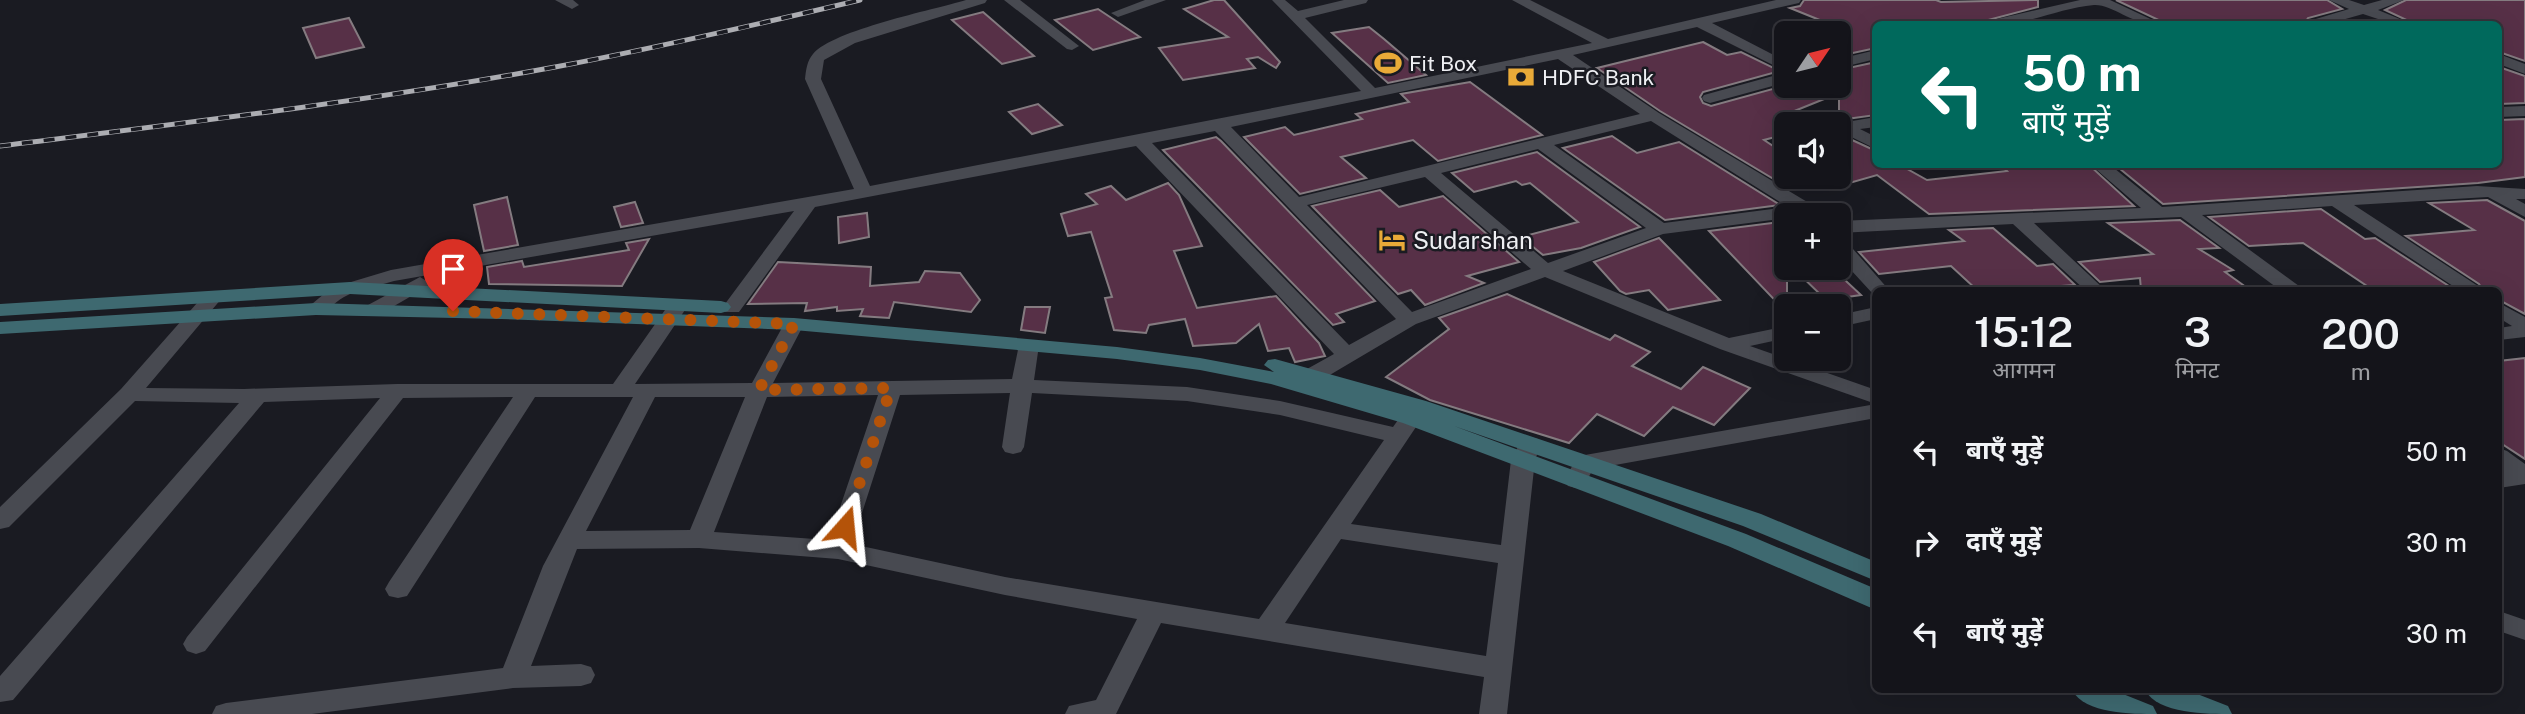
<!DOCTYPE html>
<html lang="hi">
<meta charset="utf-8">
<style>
body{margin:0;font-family:"Public Sans","Noto Sans Devanagari",sans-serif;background:#212127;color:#f1f3f6;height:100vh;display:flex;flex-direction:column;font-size:26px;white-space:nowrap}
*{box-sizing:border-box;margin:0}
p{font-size:23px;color:#9d9ea2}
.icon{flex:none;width:38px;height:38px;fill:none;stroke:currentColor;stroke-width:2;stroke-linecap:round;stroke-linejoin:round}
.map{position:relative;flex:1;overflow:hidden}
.sheet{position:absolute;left:1872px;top:287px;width:630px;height:406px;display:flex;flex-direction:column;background:#14141a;border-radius:10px;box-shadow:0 7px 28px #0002,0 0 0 2px #333339}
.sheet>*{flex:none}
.guide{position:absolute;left:1872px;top:21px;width:630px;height:147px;border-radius:10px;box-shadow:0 7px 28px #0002,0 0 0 2px #333339;background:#00695c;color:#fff;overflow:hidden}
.needle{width:46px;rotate:55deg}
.fabs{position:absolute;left:1774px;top:21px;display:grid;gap:14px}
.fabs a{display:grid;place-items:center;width:77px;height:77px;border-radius:10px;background:#14141a;box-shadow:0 7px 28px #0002,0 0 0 2px #333339;font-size:35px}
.pin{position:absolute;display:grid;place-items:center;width:60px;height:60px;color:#fff;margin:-72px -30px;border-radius:50% 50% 50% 0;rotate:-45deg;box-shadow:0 0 7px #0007}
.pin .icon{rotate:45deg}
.me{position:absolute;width:77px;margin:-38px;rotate:18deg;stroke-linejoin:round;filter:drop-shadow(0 0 5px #0008)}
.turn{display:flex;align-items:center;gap:24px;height:147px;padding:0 35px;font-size:32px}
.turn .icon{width:91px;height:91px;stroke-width:2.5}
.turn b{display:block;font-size:49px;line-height:60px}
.eta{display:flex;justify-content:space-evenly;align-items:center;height:119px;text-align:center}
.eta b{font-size:42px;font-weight:600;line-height:49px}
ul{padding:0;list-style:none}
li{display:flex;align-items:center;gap:21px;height:91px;padding:0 35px}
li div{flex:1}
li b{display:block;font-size:26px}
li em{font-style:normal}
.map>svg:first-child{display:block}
.building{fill:#573047;stroke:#847b80;stroke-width:2}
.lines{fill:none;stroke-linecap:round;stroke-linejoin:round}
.street{fill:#484a51;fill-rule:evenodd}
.secondary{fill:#3e6970;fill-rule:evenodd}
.rail-casing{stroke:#acadb2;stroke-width:5}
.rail{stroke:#1a1b22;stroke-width:3.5;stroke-dasharray:11;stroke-linecap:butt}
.route{stroke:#b45309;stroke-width:12;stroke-dasharray:0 21.6}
.labels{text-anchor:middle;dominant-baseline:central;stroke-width:5;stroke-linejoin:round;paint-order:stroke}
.far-poi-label{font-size:21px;fill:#eeeff3;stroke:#1a1b22;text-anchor:start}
.poi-label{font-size:24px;fill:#eeeff3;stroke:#1a1b22;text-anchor:start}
</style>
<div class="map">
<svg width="2525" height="714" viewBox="0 0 2525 714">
<rect width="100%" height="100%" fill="#1a1b22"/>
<g class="building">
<path d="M 1214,0 L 1224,0 L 1280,62 L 1276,68 L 1258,57 L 1247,59 L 1255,68 L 1183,80 L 1159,48 L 1228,37 L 1184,9 Z"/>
<path d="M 1804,0 L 1936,0 L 1941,2 L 2038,0 L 2038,7 L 1973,24 L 1876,24 L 1876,48 L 1839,56 L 1839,30 L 1842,29 L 1790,8 L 1800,6 Z"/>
<path d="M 2116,0 L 2327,0 L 2342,9 L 2308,18 L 2304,24 L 2167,24 Z"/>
<path d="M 2406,0 L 2525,0 L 2525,61 L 2499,52 L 2499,24 L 2415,24 L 2385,10 Z"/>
<path d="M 1098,9 L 1140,37 L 1093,50 L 1055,20 Z"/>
<path d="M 983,12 L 1034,56 L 1002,64 L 952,20 Z"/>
<path d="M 349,18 L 364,47 L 316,58 L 303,28 Z"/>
<path d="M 1369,27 L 1384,39 L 1426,75 L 1388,83 L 1332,33 Z"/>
<path d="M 1703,42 L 1727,55 L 1741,52 L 1780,71 L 1703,92 L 1700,97 L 1703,103 L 1711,106 L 1787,85 L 1839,86 L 1839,70 L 1876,62 L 1876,115 L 1839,120 L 1839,93 L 1787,114 L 1787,134 L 1764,140 L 1787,155 L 1787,187 L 1660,111 L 1597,68 Z"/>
<path d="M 2499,67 L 2525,76 L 2525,103 L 2499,104 Z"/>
<path d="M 1470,82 L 1542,135 L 1438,161 L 1413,140 L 1341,157 L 1366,178 L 1300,194 L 1244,137 L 1285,127 L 1294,135 L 1362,119 L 1356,114 L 1409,102 L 1401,94 Z"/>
<path d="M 1038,104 L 1062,125 L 1032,134 L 1009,112 Z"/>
<path d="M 2525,119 L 2525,177 L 2478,183 L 2163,204 L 2114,164 L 2296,164 L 2302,168 L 2331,164 L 2499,164 L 2499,120 Z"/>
<path d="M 1839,134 L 1876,151 L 1876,164 L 1900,165 L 1927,180 L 2007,171 L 2000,164 L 2088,164 L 2134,206 L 1929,214 L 1877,175 L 1839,186 Z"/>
<path d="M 1612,136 L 1637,153 L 1679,142 L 1780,205 L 1665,220 L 1563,148 Z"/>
<path d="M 1216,137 L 1221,141 L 1375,301 L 1336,314 L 1344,322 L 1333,325 L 1163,150 Z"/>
<path d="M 1537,152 L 1640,227 L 1581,248 L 1543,255 L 1521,237 L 1578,222 L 1530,183 L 1522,185 L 1516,181 L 1474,192 L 1452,173 Z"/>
<path d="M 1168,183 L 1179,195 L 1202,246 L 1174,251 L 1197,308 L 1276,296 L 1319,343 L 1325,356 L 1295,362 L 1289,348 L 1268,351 L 1259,324 L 1236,343 L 1193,346 L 1185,319 L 1149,325 L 1146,333 L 1114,330 L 1105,298 L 1112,297 L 1091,232 L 1068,236 L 1061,214 L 1097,204 L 1086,194 L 1111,186 L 1126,200 Z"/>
<path d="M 1380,190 L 1399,207 L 1443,196 L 1519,262 L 1467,276 L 1484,283 L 1425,305 L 1411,290 L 1398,294 L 1312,206 Z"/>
<path d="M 507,197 L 518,245 L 484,251 L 474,205 Z"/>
<path d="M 2487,200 L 2525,221 L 2525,314 L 2499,300 L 2499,290 L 2483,290 L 2479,284 L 2406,236 L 2474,230 L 2429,203 Z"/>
<path d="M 635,202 L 643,223 L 621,227 L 614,207 Z"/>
<path d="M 2321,209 L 2365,239 L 2375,238 L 2455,290 L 2373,290 L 2303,243 L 2249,246 L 2209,217 Z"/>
<path d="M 867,213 L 869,237 L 839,243 L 838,217 Z"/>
<path d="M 2180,220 L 2219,248 L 2199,249 L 2233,270 L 2225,272 L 2250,290 L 2141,290 L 2140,278 L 2100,282 L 2079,262 L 2153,254 L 2108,223 Z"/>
<path d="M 1787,221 L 1787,313 L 1709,231 Z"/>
<path d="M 1993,228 L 2037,266 L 2053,264 L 2075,285 L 2060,286 L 2065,290 L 1977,290 L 1951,266 L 1879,274 L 1859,252 L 1964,241 L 1949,230 Z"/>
<path d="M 1659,238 L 1720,300 L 1668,310 L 1649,290 L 1626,294 L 1620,291 L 1594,262 Z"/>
<path d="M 649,239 L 622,286 L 489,284 L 487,267 L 522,261 L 524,267 L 629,250 L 626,243 Z"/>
<path d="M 778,262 L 871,267 L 870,286 L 919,282 L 925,271 L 960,273 L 980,300 L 971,312 L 894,302 L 889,318 L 860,316 L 863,309 L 837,311 L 837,307 L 805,311 L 807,303 L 748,304 Z"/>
<path d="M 1793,268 L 1832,268 L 1861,295 L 1826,300 Z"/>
<path d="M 1507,294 L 1610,340 L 1615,335 L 1650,352 L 1632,366 L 1681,389 L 1703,367 L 1750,388 L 1714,425 L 1673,407 L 1644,436 L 1597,414 L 1569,443 L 1430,400 L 1386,377 L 1449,329 L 1439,318 Z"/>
<path d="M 1025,307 L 1050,307 L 1045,333 L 1021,330 Z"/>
<path d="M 2525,358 L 2525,459 L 2499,442 L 2499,361 Z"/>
</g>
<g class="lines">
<g class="street">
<path d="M 555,0 L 573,0 L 579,5 L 572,9 Z"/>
<path d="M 966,0 L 987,0 L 985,3 L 855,43 L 824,60 L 821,79 L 870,186 L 1361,91 L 1272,0 L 1285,0 L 1298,11 L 1344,0 L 1368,0 L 1366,3 L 1305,18 L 1375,88 L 1592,43 L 1512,0 L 1530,0 L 1608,39 L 1776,0 L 1801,0 L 1799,3 L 1712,23 L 1787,62 L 1787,82 L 1710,103 L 1704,101 L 1702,98 L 1704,95 L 1787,72 L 1697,27 L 1573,55 L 1659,113 L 1814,206 L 1819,215 L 1787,215 L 1787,218 L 1663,234 L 1563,271 L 1729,338 L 1787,326 L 1787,338 L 1750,346 L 1876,390 L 1876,404 L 1720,349 L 1545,277 L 1416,324 L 1323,379 L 1307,379 L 1304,374 L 1307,369 L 1334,354 L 1136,146 L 815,207 L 739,312 L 725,312 L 722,308 L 794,211 L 394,281 C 378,286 358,289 344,297 C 331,304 325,317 309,313 L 306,309 L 331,288 L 391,270 L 854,189 L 805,79 C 806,70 807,61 813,54 C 833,30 933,10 966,0 ZM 1558,59 L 1640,114 L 1299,197 L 1231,127 ZM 1651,121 L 1788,207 L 1664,223 L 1554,145 ZM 1215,131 L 1396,319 L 1349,345 L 1152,143 ZM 1538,149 L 1646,228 L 1548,263 L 1441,173 ZM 1425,177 L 1531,269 L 1412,312 L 1307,205 Z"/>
<path d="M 1004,0 L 1020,0 L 1079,46 L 1072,50 L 1067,49 Z"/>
<path d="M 1145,0 L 1166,0 L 1118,17 L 1111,13 Z"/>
<path d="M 2080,0 L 2110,0 L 2161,24 C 2134,27 2113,4 2094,5 C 2057,8 2023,28 1986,24 L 1988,21 Z"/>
<path d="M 2329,0 L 2349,0 L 2364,5 L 2382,0 L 2404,0 L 2378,10 L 2412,24 L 2393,24 L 2363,14 L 2328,24 L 2307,24 L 2309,21 L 2349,9 Z"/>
<path d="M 1876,50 L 1876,59 L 1839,68 L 1839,59 Z"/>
<path d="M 2499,54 L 2525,64 L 2525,74 L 2499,64 Z"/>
<path d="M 2525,106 L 2525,116 L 2499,117 L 2499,107 Z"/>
<path d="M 1876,117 L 1876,127 L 1860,129 L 1876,137 L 1876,149 L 1839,131 L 1839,124 L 1834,124 Z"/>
<path d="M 2090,164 L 2109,164 L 2162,207 L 2477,186 L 2525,189 L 2525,199 L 2516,199 L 2525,204 L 2525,217 L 2488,197 L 2354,205 L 2478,286 L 2480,290 L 2459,290 L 2332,206 L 2202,215 L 2299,286 L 2301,290 L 2280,290 L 2181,217 L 2034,223 L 2105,290 L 2085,290 L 2013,224 L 1839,233 L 1839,221 L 2141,208 Z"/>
<path d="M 1839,239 L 1846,241 L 1889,290 L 1876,290 L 1876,295 L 1873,294 L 1839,257 Z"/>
<path d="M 420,277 L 430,283 L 427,287 L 382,313 L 368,313 L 365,309 L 368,305 Z"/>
<path d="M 212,292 L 219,294 L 222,298 L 146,388 L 244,389 L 397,384 L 613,384 L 672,300 L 686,300 L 689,304 L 635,384 L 752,383 L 784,324 L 787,320 L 801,320 L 804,324 L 773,383 L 1012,379 L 1019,345 L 1022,341 L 1036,341 L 1039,345 L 1034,380 L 1187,387 L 1280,401 L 1393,427 L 1403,413 L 1419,413 L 1422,418 L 1351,524 L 1501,545 L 1511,460 L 1522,439 L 1530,437 L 1538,439 L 1541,444 L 1535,460 L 1507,714 L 1479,714 L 1484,677 L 1161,623 L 1116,714 L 1065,714 L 1069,706 L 1096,700 L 1137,619 L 1005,595 L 838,559 L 699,548 L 577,549 L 531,666 L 581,664 L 591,667 L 595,675 L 591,683 L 581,686 L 513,688 L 312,714 L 212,714 L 216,706 L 226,703 L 503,668 L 543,566 L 633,397 L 535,397 L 407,596 L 398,598 L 389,596 L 385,589 L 389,582 L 513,397 L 403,398 L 205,651 L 196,654 L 187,651 L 183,644 L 187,637 L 380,398 L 264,402 L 13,700 L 0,702 L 0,676 L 239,403 L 135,401 L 9,527 L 0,529 L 0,507 L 121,389 L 205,294 ZM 1010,393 L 1002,447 L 1005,452 L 1013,454 L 1021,452 L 1024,447 L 1032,393 L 1187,401 L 1280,415 L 1384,440 L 1259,619 L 1005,577 L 852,544 L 900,395 ZM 878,395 L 829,540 L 714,532 L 767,397 ZM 655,397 L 745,397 L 690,530 L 586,531 ZM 1341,539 L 1498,563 L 1486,656 L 1285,623 Z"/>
<path d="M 2499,303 L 2525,317 L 2525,337 L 2499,340 L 2499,328 L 2512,326 L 2499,318 Z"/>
<path d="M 1876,307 L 1876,319 L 1839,327 L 1839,315 Z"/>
<path d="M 1876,404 L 1876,418 L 1593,469 L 1584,486 L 1576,488 L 1568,486 L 1564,480 L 1577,458 L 1585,455 Z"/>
<path d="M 2499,448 L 2507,451 L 2525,464 L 2525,484 L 2499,488 L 2499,472 L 2504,471 L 2499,468 Z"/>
<path d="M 2499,611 L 2525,620 L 2525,640 L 2499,631 Z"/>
</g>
<g class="secondary">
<path d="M 350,282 L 721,301 L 728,303 L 731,307 L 728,311 L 721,313 L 350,294 L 0,316 L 0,304 Z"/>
<path d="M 316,303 L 794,318 L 1117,347 L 1200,358 L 1274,372 L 1264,365 L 1268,360 L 1275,359 L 1426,401 L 1761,514 L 1876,562 L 1876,581 L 1743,526 L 1454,426 L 1746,534 L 1876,589 L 1876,610 L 1728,546 L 1403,423 L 1271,384 L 1200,370 L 1117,359 L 794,330 L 501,319 L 316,315 L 0,334 L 0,322 Z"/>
<path d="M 2072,690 L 2113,690 L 2153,706 L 2157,714 C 2132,714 2085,714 2072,690 Z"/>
<path d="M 2145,690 L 2187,690 L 2228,706 L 2232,714 C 2207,714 2158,714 2145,690 Z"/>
</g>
<defs>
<path id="rail" d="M 0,146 C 185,123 371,101 555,67 C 657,48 759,24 860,0"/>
</defs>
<use href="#rail" class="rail-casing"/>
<use href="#rail" class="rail"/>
</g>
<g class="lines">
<path class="route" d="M 453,311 L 794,324 L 759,390 L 891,388 L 845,527"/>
</g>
<defs>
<symbol id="stadium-bare" viewBox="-9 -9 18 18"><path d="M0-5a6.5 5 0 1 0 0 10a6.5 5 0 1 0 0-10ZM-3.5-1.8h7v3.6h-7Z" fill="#e9aa38" stroke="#1a1b22" stroke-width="2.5" paint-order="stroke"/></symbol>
<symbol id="bank-bare" viewBox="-9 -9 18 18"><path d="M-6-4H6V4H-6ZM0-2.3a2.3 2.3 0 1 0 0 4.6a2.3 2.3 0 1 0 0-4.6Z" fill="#e9aa38" stroke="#1a1b22" stroke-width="2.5" paint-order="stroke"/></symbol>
<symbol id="hotel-bare" viewBox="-9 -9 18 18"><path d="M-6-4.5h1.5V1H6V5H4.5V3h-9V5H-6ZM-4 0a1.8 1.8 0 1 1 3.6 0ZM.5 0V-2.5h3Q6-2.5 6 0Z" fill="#e9aa38" stroke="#1a1b22" stroke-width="2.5" paint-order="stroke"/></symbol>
</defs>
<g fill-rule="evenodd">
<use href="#stadium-bare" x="1369" y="44" width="38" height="38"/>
<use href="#bank-bare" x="1502" y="58" width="38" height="38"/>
<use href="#hotel-bare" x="1373" y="221" width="38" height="38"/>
</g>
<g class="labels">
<g class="far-poi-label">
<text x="1409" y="63">Fit Box</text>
<text x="1542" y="77">HDFC Bank</text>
</g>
<g class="poi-label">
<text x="1413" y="240">Sudarshan</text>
</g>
</g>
</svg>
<div class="fabs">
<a><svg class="needle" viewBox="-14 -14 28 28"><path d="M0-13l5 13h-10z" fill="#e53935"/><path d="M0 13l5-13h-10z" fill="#9d9ea2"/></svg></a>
<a><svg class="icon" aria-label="sound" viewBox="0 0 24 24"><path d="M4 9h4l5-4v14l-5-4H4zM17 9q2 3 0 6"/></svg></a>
<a>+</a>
<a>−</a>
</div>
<div class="pin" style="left:453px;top:311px;background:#d93025"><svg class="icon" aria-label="arrive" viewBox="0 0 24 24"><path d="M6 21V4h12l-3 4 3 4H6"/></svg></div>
<svg class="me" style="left:845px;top:527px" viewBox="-20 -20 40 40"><path d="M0-17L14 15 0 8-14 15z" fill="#b45309" stroke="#fff" stroke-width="4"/></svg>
<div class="guide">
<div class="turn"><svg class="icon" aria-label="left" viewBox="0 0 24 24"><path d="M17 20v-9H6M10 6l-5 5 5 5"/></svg><div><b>50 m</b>बाएँ मुड़ें</div></div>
</div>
<section class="sheet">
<div class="eta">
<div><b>15:12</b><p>आगमन</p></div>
<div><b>3</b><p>मिनट</p></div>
<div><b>200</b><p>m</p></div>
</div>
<ul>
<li><svg class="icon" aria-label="left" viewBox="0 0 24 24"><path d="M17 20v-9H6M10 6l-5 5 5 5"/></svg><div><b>बाएँ मुड़ें</b></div><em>50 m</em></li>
<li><svg class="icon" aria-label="right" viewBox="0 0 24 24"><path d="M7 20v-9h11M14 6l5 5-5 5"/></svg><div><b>दाएँ मुड़ें</b></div><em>30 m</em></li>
<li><svg class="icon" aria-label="left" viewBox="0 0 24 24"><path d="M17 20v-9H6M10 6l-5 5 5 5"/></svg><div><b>बाएँ मुड़ें</b></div><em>30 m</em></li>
</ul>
</section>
</div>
